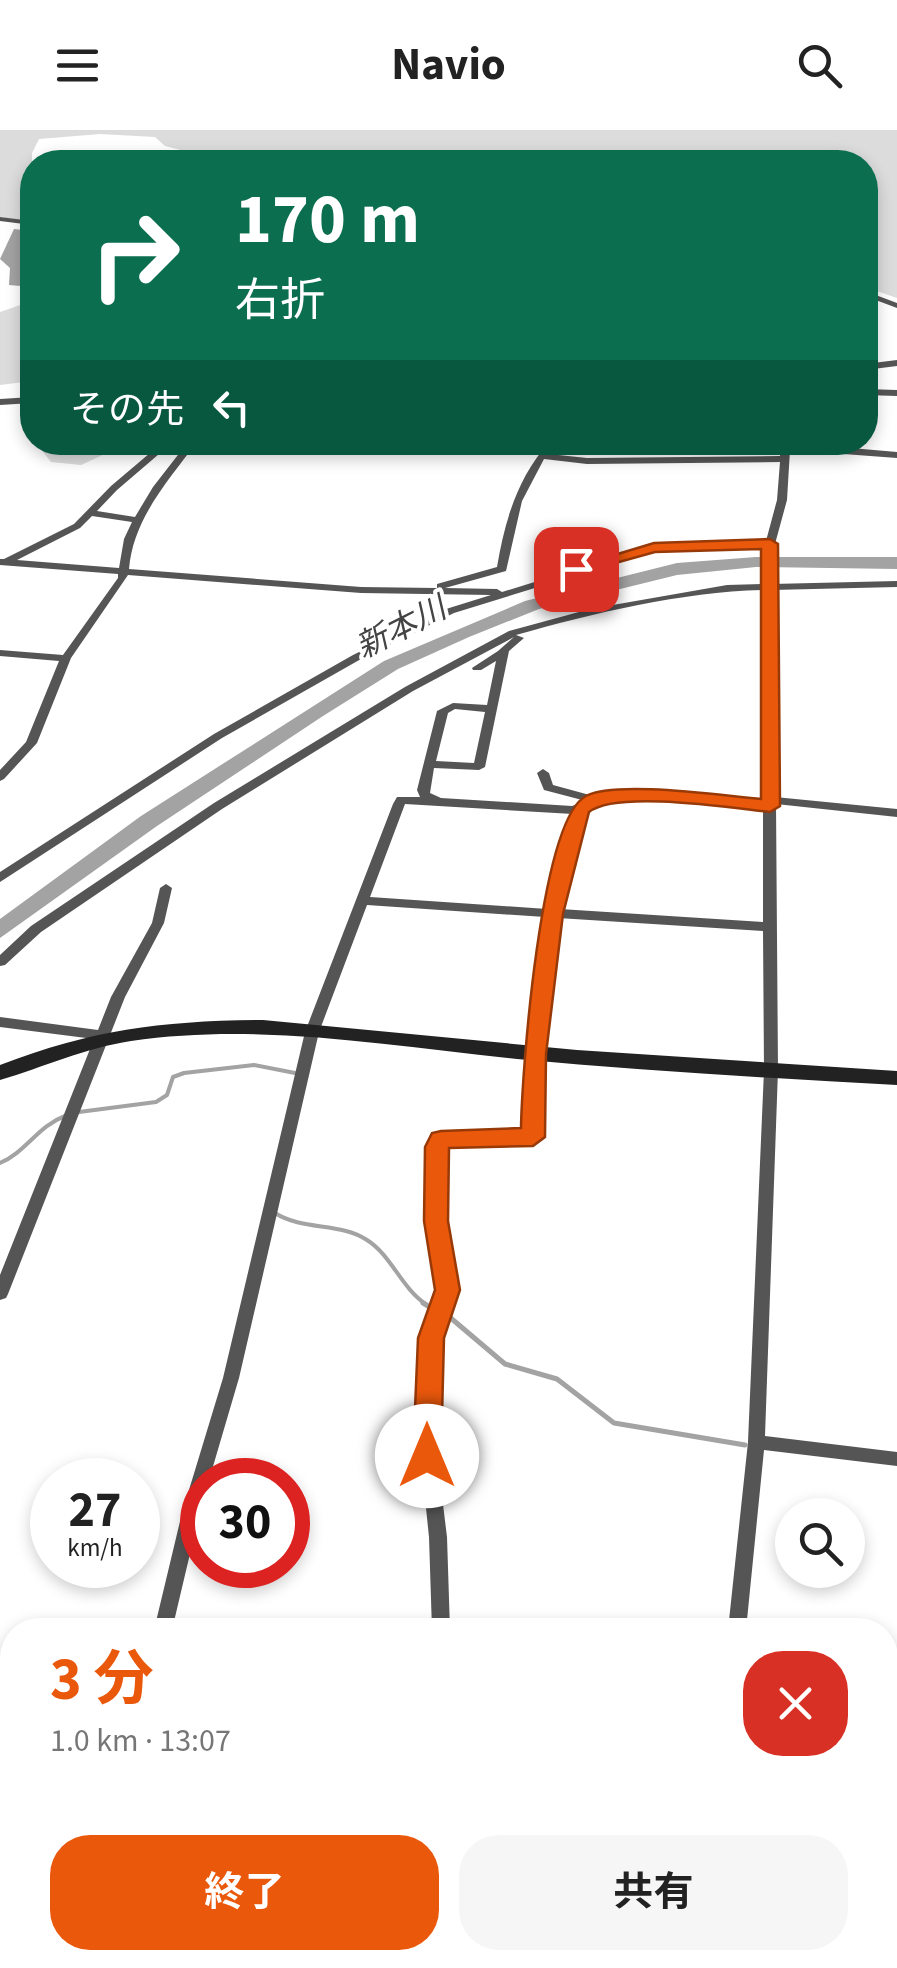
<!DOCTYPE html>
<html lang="ja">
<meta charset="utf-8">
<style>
body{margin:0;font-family:"Source Sans 3","Noto Sans JP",sans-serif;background:#f6f6f6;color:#222;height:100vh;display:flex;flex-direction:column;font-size:38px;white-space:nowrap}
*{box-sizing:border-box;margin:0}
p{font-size:32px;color:#767676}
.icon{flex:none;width:55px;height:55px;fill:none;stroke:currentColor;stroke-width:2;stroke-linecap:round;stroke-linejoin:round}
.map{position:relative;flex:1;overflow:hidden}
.drawer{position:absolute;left:0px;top:1488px;width:898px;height:352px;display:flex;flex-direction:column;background:#fff;border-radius:40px 40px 0 0;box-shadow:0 5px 15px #0003}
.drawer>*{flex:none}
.hud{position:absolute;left:20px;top:20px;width:858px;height:305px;border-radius:40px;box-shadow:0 5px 15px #0003;background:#0b6e4f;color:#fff;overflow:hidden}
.tools{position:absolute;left:775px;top:1368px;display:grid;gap:20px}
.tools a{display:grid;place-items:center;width:90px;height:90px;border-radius:50%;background:#fff;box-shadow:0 5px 15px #0003;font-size:50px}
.speed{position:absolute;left:30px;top:1328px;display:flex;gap:20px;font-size:50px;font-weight:700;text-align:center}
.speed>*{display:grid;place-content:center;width:130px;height:130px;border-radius:50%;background:#fff;box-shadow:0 5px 15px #0003;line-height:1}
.speed small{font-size:25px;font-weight:400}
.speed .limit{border:15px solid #d22;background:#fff;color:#111}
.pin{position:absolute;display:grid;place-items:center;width:85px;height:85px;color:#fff;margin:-42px;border-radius:20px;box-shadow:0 5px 15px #0006}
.me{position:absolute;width:110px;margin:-55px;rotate:0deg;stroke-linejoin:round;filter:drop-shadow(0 0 8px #0008)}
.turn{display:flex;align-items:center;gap:35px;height:210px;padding:0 50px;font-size:45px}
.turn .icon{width:130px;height:130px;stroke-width:2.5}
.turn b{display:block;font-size:70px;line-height:85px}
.then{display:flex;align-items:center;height:95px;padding:0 50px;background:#0003;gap:20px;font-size:38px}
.round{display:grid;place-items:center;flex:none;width:105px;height:105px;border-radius:40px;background:#f6f6f6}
.overview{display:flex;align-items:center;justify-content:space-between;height:170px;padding:0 50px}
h1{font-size:60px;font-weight:700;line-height:75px;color:#ea580c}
.primary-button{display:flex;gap:20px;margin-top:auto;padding:20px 50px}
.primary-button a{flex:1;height:115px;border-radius:40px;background:#ea580c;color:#fff;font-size:40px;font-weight:700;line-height:115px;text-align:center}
.primary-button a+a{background:#f6f6f6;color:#222}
header{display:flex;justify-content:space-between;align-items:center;height:130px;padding:0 50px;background:#fff;font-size:45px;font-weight:700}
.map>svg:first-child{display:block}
.green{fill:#dcdcdc}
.water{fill:#a3a3a3}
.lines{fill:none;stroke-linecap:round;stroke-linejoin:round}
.stream-far1{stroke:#a3a3a3;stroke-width:4}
.stream{stroke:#a3a3a3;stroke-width:5}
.river{fill:#a3a3a3;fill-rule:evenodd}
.street{fill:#555;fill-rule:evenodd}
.secondary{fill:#222;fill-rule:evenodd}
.route{fill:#ea580c;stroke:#983908;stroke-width:2.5}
.labels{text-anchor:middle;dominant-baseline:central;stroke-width:8;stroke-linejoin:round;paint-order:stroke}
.water-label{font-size:32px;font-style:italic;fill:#444;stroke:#fff}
</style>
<header><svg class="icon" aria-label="menu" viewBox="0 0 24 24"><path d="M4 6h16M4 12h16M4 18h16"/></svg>Navio<svg class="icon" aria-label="search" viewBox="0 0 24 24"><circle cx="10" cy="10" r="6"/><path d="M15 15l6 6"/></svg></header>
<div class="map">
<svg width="897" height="1838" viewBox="0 0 897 1838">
<rect width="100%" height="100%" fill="#fff"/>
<g class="green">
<path d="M 0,0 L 897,0 L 897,168 L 865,157 L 865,32 L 227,32 L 165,16 L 155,7 L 100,4 L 39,9 L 32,23 L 32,92 L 0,87 Z"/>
<path d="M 32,171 L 32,251 L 0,255 L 0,182 Z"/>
<path d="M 46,312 L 122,316 L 81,335 L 51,332 L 40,318 Z"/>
</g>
<path class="water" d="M 14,99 L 32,101 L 32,157 L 9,155 L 10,138 L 0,129 Z"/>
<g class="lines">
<g class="stream-far1">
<path d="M 79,982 L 156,972 L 167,965 L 173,947 L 184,943 L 254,935 L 295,943"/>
<path d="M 0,1033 C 26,1022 38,996 65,986"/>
<path d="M 275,1083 C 303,1101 340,1092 367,1110 C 392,1126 401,1158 427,1175"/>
</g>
<g class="stream">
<path d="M 423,1173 L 433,1179"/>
<path d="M 446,1184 L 505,1234 L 557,1249 L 614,1293 L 745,1315"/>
</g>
<path class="river" d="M 756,427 L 897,427 L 897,439 L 756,437 L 677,445 L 539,479 L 469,507 L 398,539 L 323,586 L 157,696 L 0,808 L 0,789 L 141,686 L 384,531 L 525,471 L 677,433 Z"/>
<g class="street">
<path d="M 0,87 L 32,91 L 32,95 L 0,91 Z"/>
<path d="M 865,161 L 897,173 L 897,178 L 865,166 Z"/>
<path d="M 897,230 L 897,236 L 865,240 L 865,234 Z"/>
<path d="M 865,259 L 897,260 L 897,266 L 865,265 Z"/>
<path d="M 32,267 L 32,273 L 0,275 L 0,269 Z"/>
<path d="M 163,312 L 173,312 L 117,360 L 97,381 L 135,387 L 153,357 L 188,312 L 197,312 C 168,351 133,389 129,439 L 361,457 L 437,458 L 437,454 L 497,437 C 505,390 517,349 549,312 L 558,312 L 549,324 L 587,328 L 780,326 L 781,312 L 897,322 L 897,328 L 790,320 L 787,370 L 775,414 L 772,454 L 897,451 L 897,457 L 772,460 L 775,667 L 897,679 L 897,687 L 776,674 L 778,940 L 765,1306 L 897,1322 L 897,1336 L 764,1320 L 746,1500 L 728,1500 L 748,1312 L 764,940 L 763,801 L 558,788 L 541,924 L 540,1007 L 538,1011 L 533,1012 L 445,1015 L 444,1017 L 444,1091 L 456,1160 L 439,1208 L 434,1301 L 447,1407 L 450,1500 L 432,1500 L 429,1407 L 418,1301 L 423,1208 L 440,1160 L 428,1091 L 430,1017 L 436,1006 L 441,1005 L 526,1002 L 527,924 L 545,787 L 367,775 L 319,902 L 239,1248 L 209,1350 L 202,1350 L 202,1373 L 172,1500 L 154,1500 L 182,1383 L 223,1248 L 305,902 L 393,674 L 397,667 L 420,667 L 417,660 L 437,581 L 453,573 L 487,575 L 496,531 L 481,540 L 473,540 L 472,538 L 498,521 L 514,507 L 413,561 L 222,679 L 41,802 L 5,835 L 0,836 L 0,825 L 31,796 L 214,673 L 405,557 L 509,501 L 590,479 L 727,455 L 762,454 L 765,417 L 655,421 L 454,483 L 361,529 L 222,608 L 0,752 L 0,742 L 214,604 L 353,525 L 446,479 L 491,465 L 361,463 L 128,445 L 71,528 L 37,613 L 4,649 L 0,651 L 0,640 L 26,612 L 59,531 L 0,526 L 0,520 L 63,525 L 118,448 L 118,444 L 0,435 L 0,429 L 4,429 L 74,394 L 111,356 ZM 544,329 L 587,334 L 780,332 L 777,370 L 766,411 L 654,415 L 502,462 L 497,459 L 445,458 L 506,441 L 522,371 ZM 92,386 L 132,392 L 124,409 L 119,438 L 17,430 L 80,398 ZM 762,460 L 763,672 L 669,663 L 607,663 L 597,667 L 553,655 L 549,643 L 543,639 L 537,643 L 544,660 L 586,671 L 572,676 L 441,668 L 430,663 L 434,638 L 479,640 L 485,637 L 509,521 L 524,508 L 516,505 C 594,483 682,462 762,460 ZM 455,579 L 485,582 L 474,633 L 436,631 L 448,583 ZM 608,671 L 669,671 L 763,679 L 763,792 L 560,779 L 586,679 ZM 405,674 L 573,684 L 547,779 L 370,767 Z"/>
<path d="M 166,754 L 172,758 L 164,793 L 125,867 L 8,1164 L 6,1168 L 0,1170 L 0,1145 L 94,909 L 0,897 L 0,887 L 98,900 L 111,867 L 152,793 L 160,758 Z"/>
<path d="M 885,1767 L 897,1769 L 897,1789 L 885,1787 Z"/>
<path d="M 0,1824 L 12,1825 L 12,1828 L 50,1828 L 59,1831 L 62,1838 L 0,1838 Z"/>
<path d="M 67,1828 L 87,1828 L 85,1838 L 65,1838 Z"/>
<path d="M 394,1828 L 414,1828 L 410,1838 L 390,1838 Z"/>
<path d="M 704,1828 L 724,1828 L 723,1838 L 703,1838 Z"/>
</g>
<path class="secondary" d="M 263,890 L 577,920 L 897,941 L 897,955 C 770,948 644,941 517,929 C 390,916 259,892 131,911 C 85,918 44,937 0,950 L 0,935 C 95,899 162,891 263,890 Z"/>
</g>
<path class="route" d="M 770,409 L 778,414 L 780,676 L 770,682 C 732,678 617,660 589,682 L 563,784 L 546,924 L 545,1007 L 533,1016 L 449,1018 L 448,1091 L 460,1160 L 444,1208 L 441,1326 L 437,1334 L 427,1338 L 417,1334 L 413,1326 L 418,1208 L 435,1160 L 424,1091 L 425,1017 L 432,1003 L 441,1001 L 521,998 C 522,943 540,690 586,666 C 616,650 724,666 761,669 L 761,419 L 655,422 L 576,444 L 568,439 L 654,413 Z"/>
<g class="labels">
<g class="water-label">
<text transform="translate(401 498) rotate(-27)">新本川</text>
</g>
</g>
</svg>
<div class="tools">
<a><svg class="icon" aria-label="search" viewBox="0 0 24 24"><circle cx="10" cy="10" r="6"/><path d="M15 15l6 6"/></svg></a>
</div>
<div class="speed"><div>27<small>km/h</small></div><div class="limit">30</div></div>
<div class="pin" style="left:576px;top:439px;background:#d93025"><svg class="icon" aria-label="arrive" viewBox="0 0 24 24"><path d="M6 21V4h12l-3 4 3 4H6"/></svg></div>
<svg class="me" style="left:427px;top:1326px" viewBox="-20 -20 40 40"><circle r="19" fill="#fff"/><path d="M0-13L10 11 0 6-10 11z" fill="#ea580c"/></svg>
<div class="hud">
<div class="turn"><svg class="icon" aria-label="right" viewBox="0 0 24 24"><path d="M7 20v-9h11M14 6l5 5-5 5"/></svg><div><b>170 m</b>右折</div></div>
<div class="then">その先<svg class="icon" aria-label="left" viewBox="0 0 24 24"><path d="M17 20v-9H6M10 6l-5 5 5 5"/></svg></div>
</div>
<section class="drawer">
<div class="overview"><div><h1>3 分</h1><p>1.0 km · 13:07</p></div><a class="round" style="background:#d93025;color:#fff"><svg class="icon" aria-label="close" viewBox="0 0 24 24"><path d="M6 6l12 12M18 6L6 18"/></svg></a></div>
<div class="primary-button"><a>終了</a><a>共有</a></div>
</section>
</div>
